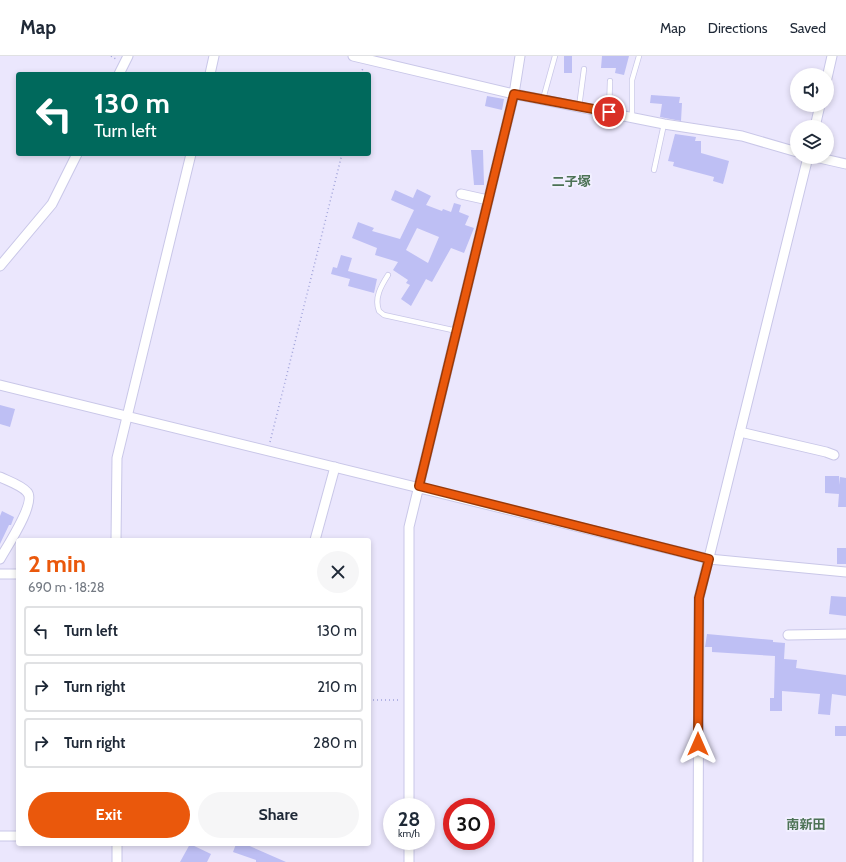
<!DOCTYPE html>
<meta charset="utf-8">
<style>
body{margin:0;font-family:Cabin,"Noto Sans JP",sans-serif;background:#f6f6f7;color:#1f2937;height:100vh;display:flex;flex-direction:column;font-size:15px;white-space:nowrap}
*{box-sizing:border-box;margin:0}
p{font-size:13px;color:#747a83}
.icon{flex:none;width:22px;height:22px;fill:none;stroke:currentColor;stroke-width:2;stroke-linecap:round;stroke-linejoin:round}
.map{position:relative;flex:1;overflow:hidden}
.sheet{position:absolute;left:16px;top:482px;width:355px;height:308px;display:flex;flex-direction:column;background:#fff;border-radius:4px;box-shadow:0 2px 6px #0003}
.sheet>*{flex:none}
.hud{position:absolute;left:16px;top:16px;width:355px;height:84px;border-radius:4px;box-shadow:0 2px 6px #0003;background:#00695c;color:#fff;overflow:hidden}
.controls{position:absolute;left:790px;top:12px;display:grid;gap:8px}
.controls a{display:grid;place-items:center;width:44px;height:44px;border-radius:50%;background:#fff;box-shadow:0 2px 6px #0003;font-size:20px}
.speed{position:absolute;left:383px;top:742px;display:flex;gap:8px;font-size:20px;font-weight:700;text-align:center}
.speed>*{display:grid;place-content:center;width:52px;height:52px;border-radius:50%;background:#fff;box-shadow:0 2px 6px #0003;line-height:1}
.speed small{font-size:10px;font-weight:400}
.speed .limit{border:6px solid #d22;background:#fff;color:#111}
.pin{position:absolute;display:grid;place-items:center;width:34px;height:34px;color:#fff;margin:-17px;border:2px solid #fff;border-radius:50%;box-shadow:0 1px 4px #0007}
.me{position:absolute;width:44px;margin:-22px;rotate:0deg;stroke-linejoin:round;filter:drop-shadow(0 0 3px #0008)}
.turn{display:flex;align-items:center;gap:14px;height:84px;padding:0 12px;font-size:18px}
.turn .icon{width:52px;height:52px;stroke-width:2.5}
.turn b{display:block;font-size:28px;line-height:34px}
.round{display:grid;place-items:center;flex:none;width:42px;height:42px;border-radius:21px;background:#f6f6f7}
.summary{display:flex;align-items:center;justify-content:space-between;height:68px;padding:0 12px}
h1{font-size:24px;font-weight:700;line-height:30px;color:#ea580c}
.cta{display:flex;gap:8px;margin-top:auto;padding:8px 12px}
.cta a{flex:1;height:46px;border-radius:24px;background:#ea580c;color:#fff;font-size:16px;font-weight:700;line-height:46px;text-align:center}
.cta a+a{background:#f6f6f7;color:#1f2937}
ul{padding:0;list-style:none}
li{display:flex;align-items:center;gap:12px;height:50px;margin:0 8px 6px;padding:0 4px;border:2px solid #e0e1e3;border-radius:4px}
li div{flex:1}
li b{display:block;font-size:15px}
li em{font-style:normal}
header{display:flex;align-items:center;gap:24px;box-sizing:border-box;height:56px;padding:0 20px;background:#fff;border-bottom:1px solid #e0e1e3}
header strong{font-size:19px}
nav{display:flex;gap:22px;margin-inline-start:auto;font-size:14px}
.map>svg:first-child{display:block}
.building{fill:#bebff4;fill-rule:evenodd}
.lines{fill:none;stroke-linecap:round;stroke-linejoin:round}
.lane-casing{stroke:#c9c7e8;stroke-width:6}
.street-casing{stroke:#c9c7e8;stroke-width:11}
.path{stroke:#a0a3da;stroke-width:1.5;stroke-dasharray:1 3;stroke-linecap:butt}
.lane{stroke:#fff;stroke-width:4.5}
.street{stroke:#fff;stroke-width:9}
.route-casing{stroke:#983908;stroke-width:10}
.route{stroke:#ea580c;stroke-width:7}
.labels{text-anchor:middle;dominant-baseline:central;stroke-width:4;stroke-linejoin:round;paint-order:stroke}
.neighbourhood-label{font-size:13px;font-weight:bold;fill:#4c7255;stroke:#f1efff}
</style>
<header>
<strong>Map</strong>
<nav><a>Map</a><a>Directions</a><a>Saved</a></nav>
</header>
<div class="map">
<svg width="846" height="806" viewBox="0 0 846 806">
<rect width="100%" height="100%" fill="#ebe7fd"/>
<g class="building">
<rect x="564" y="0" width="8" height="17"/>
<path d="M 602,0 L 629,0 L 624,19 L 615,17 L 616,12 L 601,12 Z"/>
<path d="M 651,39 L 680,41 L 679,47 L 682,47 L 681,65 L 660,61 L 662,48 L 650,47 Z"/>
<path d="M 487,40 L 504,43 L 502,54 L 485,50 Z"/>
<path d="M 675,78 L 696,81 L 695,85 L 701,85 L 701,97 L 729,105 L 723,128 L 713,125 L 714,121 L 673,110 L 674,106 L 668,105 Z"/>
<path d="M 471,94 L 483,94 L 484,129 L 474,129 Z"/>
<path d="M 417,133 L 431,140 L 426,149 L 442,155 L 443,153 L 451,156 L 454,147 L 461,149 L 459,156 L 469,160 L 465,169 L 474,172 L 464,197 L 451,192 L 432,226 L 426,223 L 411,250 L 401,243 L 410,229 L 406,227 L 408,224 L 393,214 L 398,206 L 375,199 L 377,192 L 352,182 L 358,166 L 374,172 L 372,175 L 400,183 L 414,154 L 391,144 L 395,134 L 413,142 ZM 417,172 L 439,181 L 428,207 L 406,194 Z"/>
<path d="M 341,199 L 352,202 L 348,215 L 377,223 L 374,237 L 348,230 L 350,223 L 331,218 L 333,211 L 337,212 Z"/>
<path d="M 0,349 L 15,353 L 10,371 L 0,368 Z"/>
<path d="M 825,420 L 839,420 L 840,429 L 840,421 L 846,422 L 846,451 L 838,451 L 839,438 L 825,437 Z"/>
<path d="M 2,455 L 14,461 L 11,469 L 9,469 L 0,488 L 0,460 Z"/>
<rect x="837" y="492" width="9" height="16"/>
<path d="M 831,540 L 846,541 L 846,560 L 829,558 Z"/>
<path d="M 707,578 L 773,584 L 773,586 L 785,587 L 784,603 L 797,604 L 796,612 L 846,619 L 846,640 L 832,638 L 830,659 L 818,658 L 820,638 L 782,635 L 782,655 L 770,655 L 770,642 L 774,642 L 775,600 L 712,596 L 712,591 L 705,591 Z"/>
<rect x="835" y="670" width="11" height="10"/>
<path d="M 190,788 L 211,798 L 207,806 L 180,806 Z"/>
<path d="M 236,788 L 245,788 L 286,806 L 256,806 L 256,804 L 233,796 Z"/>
</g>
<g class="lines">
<defs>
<g id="lane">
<path d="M 543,43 L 555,0"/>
<path d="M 579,51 L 584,13"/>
<path d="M 609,56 L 610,25"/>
<path d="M 632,61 L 632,24 L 639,0"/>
<path d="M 654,114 L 664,68"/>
<path d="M 388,219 C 381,230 374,242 379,255 L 384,259 L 457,275"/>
</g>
<g id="street">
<path d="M 353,0 L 514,38 L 664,68 L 742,80 L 797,96"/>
<path d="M 119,18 L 128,0"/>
<path d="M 210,18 L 214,0"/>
<path d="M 827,22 L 832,0"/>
<path d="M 815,71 L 820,49"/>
<path d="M 815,101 L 846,108"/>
<path d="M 461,138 L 488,144"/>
<path d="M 0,210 L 52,148 L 77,98"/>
<path d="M 0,329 L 709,503 L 846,516"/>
<path d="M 740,376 L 826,396 L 834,399"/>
<path d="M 0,421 C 8,425 21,429 27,436 C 37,446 6,492 0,503"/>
<path d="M 116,484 L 117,402 L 191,98"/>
<path d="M 315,484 L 335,411"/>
<path d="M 0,518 L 18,518"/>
<path d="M 788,579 L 846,578"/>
<path d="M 409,751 L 409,471 L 514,38 L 520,0"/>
<path d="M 0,780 L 18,780"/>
<path d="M 409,785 L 409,806"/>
<path d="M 117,806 L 117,788"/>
<path d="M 698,806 L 699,542 L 808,101"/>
</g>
</defs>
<use href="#lane" class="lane-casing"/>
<use href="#street" class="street-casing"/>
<g class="path">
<path d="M 111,0 L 116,3"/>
<path d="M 361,18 L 363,12"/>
<path d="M 270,386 L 342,98"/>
<path d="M 369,644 L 401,644"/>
</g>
<use href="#lane" class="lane"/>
<use href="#street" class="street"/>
</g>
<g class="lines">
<defs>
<path id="route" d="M 609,56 L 514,38 L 419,430 L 709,503 L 699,542 L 698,688"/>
</defs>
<use href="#route" class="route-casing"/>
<use href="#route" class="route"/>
</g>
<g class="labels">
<g class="neighbourhood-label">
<text x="571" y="125">二子塚</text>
<text x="806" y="768">南新田</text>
</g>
</g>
</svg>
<div class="controls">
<a><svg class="icon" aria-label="sound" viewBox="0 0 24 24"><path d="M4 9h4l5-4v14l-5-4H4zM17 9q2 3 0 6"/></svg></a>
<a><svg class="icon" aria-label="layers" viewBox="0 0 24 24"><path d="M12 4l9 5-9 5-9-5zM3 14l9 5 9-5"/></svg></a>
</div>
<div class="speed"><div>28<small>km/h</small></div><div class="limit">30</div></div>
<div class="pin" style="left:609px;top:56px;background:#d93025"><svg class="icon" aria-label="arrive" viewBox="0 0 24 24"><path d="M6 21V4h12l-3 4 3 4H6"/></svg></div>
<svg class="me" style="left:698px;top:688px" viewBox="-20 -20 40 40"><path d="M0-17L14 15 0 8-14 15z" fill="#ea580c" stroke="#fff" stroke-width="4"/></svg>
<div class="hud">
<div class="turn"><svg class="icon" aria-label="left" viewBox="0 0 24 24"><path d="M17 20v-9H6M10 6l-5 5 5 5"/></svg><div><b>130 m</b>Turn left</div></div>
</div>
<section class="sheet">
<div class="summary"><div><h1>2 min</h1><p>690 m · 18:28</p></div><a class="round"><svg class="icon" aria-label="close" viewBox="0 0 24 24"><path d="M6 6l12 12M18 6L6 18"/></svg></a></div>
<ul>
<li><svg class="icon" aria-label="left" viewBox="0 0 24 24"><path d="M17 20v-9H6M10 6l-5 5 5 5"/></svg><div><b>Turn left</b></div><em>130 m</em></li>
<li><svg class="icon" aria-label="right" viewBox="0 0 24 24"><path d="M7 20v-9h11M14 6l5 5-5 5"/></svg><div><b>Turn right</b></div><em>210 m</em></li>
<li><svg class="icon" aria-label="right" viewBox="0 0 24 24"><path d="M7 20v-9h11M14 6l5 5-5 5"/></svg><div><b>Turn right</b></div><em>280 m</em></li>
</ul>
<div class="cta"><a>Exit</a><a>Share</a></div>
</section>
</div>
